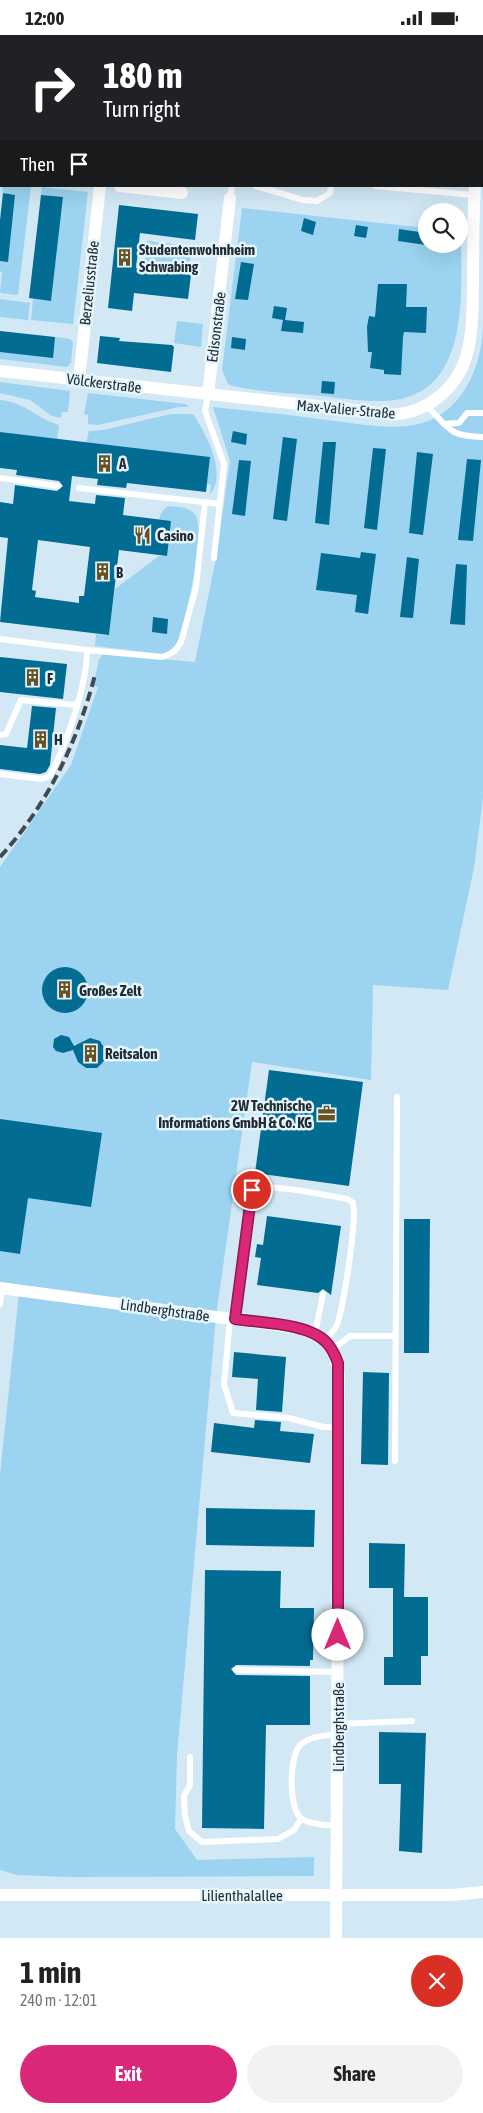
<!DOCTYPE html>
<meta charset="utf-8">
<style>
body{margin:0;font-family:"Asap Condensed",sans-serif;background:#f2f2f2;color:#222;height:100vh;display:flex;flex-direction:column;font-size:19px;white-space:nowrap}
*{box-sizing:border-box;margin:0}
p{font-size:16px;color:#767676}
.icon{flex:none;width:28px;height:28px;fill:none;stroke:currentColor;stroke-width:2;stroke-linecap:round;stroke-linejoin:round}
.map{position:relative;height:1903px;overflow:hidden}
.panel{display:flex;flex-direction:column;background:#fff;flex:1}
.panel>*{flex:none}
.top-card{position:absolute;left:0px;top:0px;width:484px;height:152px;box-shadow:0 5px 20px #0002;background:#202124;color:#fff;overflow:hidden}
.fabs{position:absolute;left:418px;top:168px;display:grid;gap:10px}
.fabs a{display:grid;place-items:center;width:50px;height:50px;border-radius:50%;background:#fff;box-shadow:0 5px 20px #0002;font-size:25px}
.pin{position:absolute;display:grid;place-items:center;width:42px;height:42px;color:#fff;margin:-21px;border:2px solid #fff;border-radius:50%;box-shadow:0 1px 5px #0007}
.me{position:absolute;width:55px;margin:-28px;rotate:0deg;stroke-linejoin:round;filter:drop-shadow(0 0 4px #0008)}
.turn{display:flex;align-items:center;gap:18px;height:105px;padding:0 20px;font-size:22px}
.turn .icon{width:65px;height:65px;stroke-width:2.5}
.turn b{display:block;font-size:35px;line-height:42px}
.then{display:flex;align-items:center;height:48px;padding:0 20px;background:#0003;gap:10px;font-size:19px}
.round{display:grid;place-items:center;flex:none;width:52px;height:52px;border-radius:26px;background:#f2f2f2}
.overview{display:flex;align-items:center;justify-content:space-between;height:85px;padding:0 20px}
h1{font-size:30px;font-weight:700;line-height:38px}
.action{display:flex;gap:10px;margin-top:auto;padding:10px 20px}
.action a{flex:1;height:58px;border-radius:30px;background:#db2777;color:#fff;font-size:20px;font-weight:700;line-height:58px;text-align:center}
.action a+a{background:#f2f2f2;color:#222}
.status{display:flex;justify-content:space-between;align-items:center;height:35px;padding:0 25px;background:#fff;direction:ltr}
.status svg{height:14px;fill:currentColor}
.map>svg:first-child{display:block}
.green{fill:#9bd3f0}
.building{fill:#026c92;fill-rule:evenodd}
.lines{fill:none;stroke-linecap:round;stroke-linejoin:round}
.lane{stroke:#fff;stroke-width:6}
.street{stroke:#fff;stroke-width:12}
.highway{stroke:#4ebbee;stroke-width:22}
.rail{stroke:#404a51;stroke-width:4;stroke-dasharray:10 5;stroke-linecap:butt}
.route-casing{stroke:#8e194d;stroke-width:12}
.route{stroke:#db2777;stroke-width:9}
.labels{text-anchor:middle;dominant-baseline:central;stroke-width:5;stroke-linejoin:round;paint-order:stroke}
.poi-label{font-size:15px;font-weight:bold;fill:#242c31;stroke:#e3f5ff;text-anchor:start}
.street-label{font-size:15px;fill:#242c31;stroke:#e3f5ff}
</style>
<div class="status"><b>12:00</b><svg viewBox="0 0 49 12"><path d="M0 12V9h3v3zM5 12V6h3v6zM10 12V3h3v9zM15 12V0h3v12zM26 1h20v11H26zM47 4h2v5h-2z"/></svg></div>
<div class="map">
<svg width="483" height="1903" viewBox="0 0 483 1903">
<rect width="100%" height="100%" fill="#d2e8f5"/>
<g class="green">
<path d="M 2,151 L 31,151 L 18,260 L 0,258 L 2,237 L 0,236 L 0,224 L 8,224 L 15,160 L 3,158 Z"/>
<path d="M 42,152 L 88,157 L 73,289 L 31,285 L 33,264 L 51,265 L 63,163 L 41,160 Z"/>
<path d="M 242,173 L 426,193 L 426,209 L 459,209 L 459,197 L 461,197 C 461,251 471,349 401,364 C 375,369 347,364 322,361 C 302,359 243,356 228,349 L 222,335 Z"/>
<path d="M 147,206 L 192,211 L 189,232 L 145,227 Z"/>
<path d="M 0,264 L 30,268 L 28,285 L 0,282 Z"/>
<path d="M 177,286 L 203,289 L 201,312 L 174,308 Z"/>
<path d="M 483,292 L 483,762 L 474,833 L 448,955 L 373,950 L 371,1045 L 252,1027 L 216,1281 L 177,1720 L 175,1794 L 197,1825 L 314,1822 L 314,1841 L 71,1842 L 17,1840 L 0,1835 L 0,1440 L 19,1258 L 0,1252 L 0,832 L 71,730 L 98,652 L 93,651 L 99,625 L 103,619 L 195,627 L 215,528 L 230,426 L 213,372 C 251,376 289,380 327,385 C 353,388 381,394 407,391 C 458,386 481,338 483,292 Z"/>
<path d="M 55,302 L 70,304 L 73,307 L 71,328 L 67,332 L 0,324 L 0,317 Z"/>
<path d="M 0,347 L 70,356 L 68,377 L 62,377 L 61,383 L 52,381 L 30,365 L 0,358 Z"/>
<path d="M 88,358 L 186,369 L 188,372 L 179,372 L 98,390 L 88,389 L 88,380 L 84,379 Z"/>
<path d="M 0,365 C 25,367 37,384 59,390 L 57,404 L 0,397 Z"/>
<path d="M 171,379 L 193,379 C 205,397 226,435 212,457 L 210,458 L 211,450 L 207,449 L 210,422 L 86,408 L 89,396 L 103,395 Z"/>
<path d="M 168,471 C 179,472 189,471 196,481 C 205,497 186,590 177,607 C 173,614 168,616 162,619 L 95,611 L 96,599 L 109,600 L 115,554 L 159,521 L 167,521 C 162,503 151,483 168,471 Z"/>
</g>
<g class="building">
<path d="M 3,158 L 15,160 L 8,227 L 0,226 L 0,185 Z"/>
<path d="M 41,160 L 63,162 L 51,266 L 29,263 Z"/>
<path d="M 119,170 L 198,179 L 195,205 L 140,198 L 136,233 L 191,240 L 188,264 L 134,258 L 132,276 L 108,273 Z"/>
<path d="M 304,183 L 316,187 L 313,200 L 301,196 Z"/>
<path d="M 356,190 L 368,192 L 366,203 L 354,201 Z"/>
<path d="M 399,194 L 426,198 L 426,210 L 398,206 Z"/>
<path d="M 241,227 L 254,229 L 248,265 L 235,264 Z"/>
<path d="M 378,249 L 407,249 L 406,272 L 427,272 L 426,298 L 404,297 L 403,302 L 401,340 L 384,339 L 384,335 L 370,333 L 372,317 L 368,317 L 367,292 L 369,281 L 375,282 Z"/>
<path d="M 274,271 L 287,273 L 285,285 L 304,287 L 303,298 L 281,296 L 283,285 L 272,283 Z"/>
<path d="M 0,296 L 55,302 L 53,323 L 0,317 Z"/>
<path d="M 100,301 L 120,303 L 119,306 L 172,310 L 174,312 L 171,337 L 97,328 Z"/>
<path d="M 232,302 L 246,304 L 245,315 L 231,313 Z"/>
<path d="M 322,346 L 335,347 L 334,359 L 321,358 Z"/>
<path d="M 233,396 L 247,399 L 246,410 L 231,407 Z"/>
<path d="M 0,397 L 210,422 L 206,457 L 127,448 L 126,453 L 97,450 L 98,444 L 72,441 L 69,466 L 95,469 L 96,460 L 125,463 L 123,480 L 171,486 L 167,521 L 119,515 L 109,600 L 0,587 L 8,503 L 0,502 L 0,467 L 13,469 L 15,450 L 57,456 L 63,451 L 59,446 L 16,440 L 17,435 L 0,433 ZM 38,505 L 90,512 L 84,561 L 79,561 L 79,568 L 35,562 L 36,556 L 32,555 Z"/>
<path d="M 283,402 L 297,404 L 287,486 L 273,484 Z"/>
<path d="M 323,407 L 336,407 L 329,490 L 315,488 Z"/>
<path d="M 373,413 L 386,414 L 377,495 L 364,493 Z"/>
<path d="M 417,417 L 433,419 L 423,500 L 409,498 Z"/>
<path d="M 467,424 L 481,425 L 473,506 L 458,505 Z"/>
<path d="M 239,425 L 251,426 L 245,481 L 232,479 Z"/>
<path d="M 361,517 L 376,519 L 368,579 L 355,577 L 357,560 L 316,555 L 321,518 L 360,523 Z"/>
<path d="M 407,522 L 419,524 L 413,583 L 400,582 Z"/>
<path d="M 456,529 L 467,530 L 465,590 L 450,589 Z"/>
<path d="M 153,582 L 168,584 L 167,599 L 152,597 Z"/>
<path d="M 0,622 L 67,629 L 63,664 L 0,657 Z"/>
<path d="M 32,671 L 56,673 L 50,730 L 46,737 L 40,739 L 0,734 L 0,710 L 27,713 Z"/>
<circle cx="65" cy="955" r="23"/>
<path d="M 61,1000 L 69,1002 L 74,1011 L 90,1003 L 100,1006 L 106,1016 L 104,1026 L 97,1033 L 86,1033 L 78,1027 L 73,1015 L 63,1018 L 56,1016 L 53,1012 L 54,1004 Z"/>
<path d="M 269,1035 L 363,1047 L 349,1151 L 255,1138 Z"/>
<path d="M 0,1084 L 102,1098 L 91,1172 L 28,1163 L 20,1219 L 0,1216 Z"/>
<path d="M 267,1181 L 341,1191 L 331,1260 L 323,1254 L 318,1258 L 257,1250 L 261,1223 L 255,1222 L 257,1209 L 263,1210 Z"/>
<path d="M 404,1184 L 430,1184 L 429,1318 L 404,1318 Z"/>
<path d="M 234,1317 L 286,1322 L 282,1377 L 256,1375 L 258,1344 L 232,1342 Z"/>
<path d="M 363,1337 L 389,1338 L 388,1430 L 361,1429 Z"/>
<path d="M 255,1385 L 281,1387 L 280,1396 L 314,1399 L 310,1428 L 211,1417 L 214,1388 L 254,1393 Z"/>
<path d="M 206,1473 L 315,1475 L 314,1512 L 206,1510 Z"/>
<path d="M 369,1508 L 405,1509 L 404,1562 L 428,1562 L 428,1621 L 421,1621 L 421,1650 L 384,1650 L 384,1622 L 393,1622 L 393,1553 L 369,1553 Z"/>
<path d="M 205,1535 L 281,1536 L 280,1573 L 314,1573 L 313,1625 L 310,1625 L 310,1631 L 236,1630 L 231,1634 L 236,1640 L 310,1641 L 310,1690 L 266,1690 L 264,1794 L 202,1793 Z"/>
<path d="M 379,1697 L 426,1698 L 422,1818 L 399,1816 L 401,1749 L 379,1749 Z"/>
</g>
<g class="lines">
<g class="lane">
<path d="M 256,151 L 303,165 L 317,166 L 330,158 L 331,151"/>
<path d="M 375,151 L 474,160"/>
<path d="M 230,163 L 232,151"/>
<path d="M 208,360 L 205,376 L 224,429 L 214,523"/>
<path d="M 426,370 C 450,394 448,401 483,402"/>
<path d="M 444,389 L 459,388 L 467,378 L 483,378"/>
<path d="M 0,443 L 58,451"/>
<path d="M 79,453 L 220,469"/>
<path d="M 0,604 L 87,615 C 87,651 66,709 50,741 L 41,744 L 0,739"/>
<path d="M 87,615 L 162,622 C 172,619 176,616 181,607 L 196,552 L 205,467"/>
<path d="M 0,700 L 6,699 L 21,665 L 76,670"/>
<path d="M 0,1269 L 2,1253"/>
<path d="M 230,1284 L 224,1349 L 233,1378 L 289,1383 L 323,1392 L 339,1392"/>
<path d="M 235,1284 L 252,1155 C 267,1147 328,1161 348,1164 L 353,1168 C 357,1187 344,1266 338,1287 C 337,1293 330,1300 325,1305"/>
<path d="M 315,1299 L 323,1259"/>
<path d="M 333,1314 L 350,1301 L 396,1301"/>
<path d="M 395,1426 L 397,1062"/>
<path d="M 236,1635 L 338,1637"/>
<path d="M 337,1689 L 412,1686"/>
<path d="M 190,1722 L 190,1750 L 184,1761 L 185,1781 L 189,1796 L 202,1807 L 278,1804 L 294,1795 L 301,1784"/>
<path d="M 337,1791 C 326,1790 312,1790 302,1784 C 288,1775 289,1722 300,1710 C 309,1702 326,1700 337,1700"/>
</g>
<g class="street">
<path d="M 477,1 L 477,0"/>
<path d="M 0,136 L 1,137"/>
<path d="M 120,151 L 182,158"/>
<path d="M 0,336 L 371,377 C 380,378 389,380 398,379 C 411,378 426,372 436,364 C 474,337 472,293 473,250 C 473,217 473,184 475,151"/>
<path d="M 79,345 L 100,151"/>
<path d="M 208,360 L 230,163"/>
<path d="M 0,1253 L 291,1292 C 322,1299 335,1308 339,1341 L 336,1903"/>
<path d="M 0,1860 L 452,1860 L 483,1857"/>
</g>
<g class="highway">
<path d="M 123,0 L 129,1"/>
<path d="M 187,0 L 193,1"/>
<path d="M 307,0 L 313,1"/>
<path d="M 358,0 L 363,1"/>
<path d="M 482,50 L 483,50"/>
<path d="M 482,78 L 483,78"/>
<path d="M 482,110 L 483,111"/>
</g>
<g class="rail">
<path d="M 444,0 L 449,1"/>
<path d="M 66,1 L 72,0"/>
<path d="M 134,1 L 139,0"/>
<path d="M 482,10 L 483,10"/>
<path d="M 0,11 L 1,11"/>
<path d="M 0,28 L 1,28"/>
<path d="M 482,122 L 483,123"/>
<path d="M 0,822 C 48,769 77,708 95,640"/>
</g>
</g>
<g class="lines">
<defs>
<path id="route" d="M 252,1155 L 235,1284 C 260,1288 308,1288 326,1307 C 332,1313 335,1320 338,1328 L 338,1600"/>
</defs>
<use href="#route" class="route-casing"/>
<use href="#route" class="route"/>
</g>
<defs>
<symbol id="building-bare" viewBox="-9 -9 18 18"><path d="M-4-6H4V6H1V3H-1V6H-4ZM-2.5-4.3h1.7v1.8h-1.7ZM.8-4.3h1.7v1.8H.8ZM-2.5-1h1.7V.8h-1.7ZM.8-1h1.7V.8H.8Z" fill="#6a5122" stroke="#e3f5ff" stroke-width="2.5" paint-order="stroke"/></symbol>
<symbol id="restaurant-bare" viewBox="-9 -9 18 18"><path d="M-5-6h1v4h1v-4h1v4h1v-4h1v5L-1.5 .5V6h-2V.5L-5-1ZM5-6V6H3V1.5H1.5Q1.5-4 5-6Z" fill="#6a5122" stroke="#e3f5ff" stroke-width="2.5" paint-order="stroke"/></symbol>
<symbol id="office-bare" viewBox="-9 -9 18 18"><path d="M-6-3h4V-5.5h4V-3h4V5H-6ZM-1-4.5V-3h2v-1.5ZM-6 0V1H6V0Z" fill="#6a5122" stroke="#e3f5ff" stroke-width="2.5" paint-order="stroke"/></symbol>
</defs>
<g fill-rule="evenodd">
<use href="#building-bare" x="112" y="210" width="25" height="25"/>
<use href="#building-bare" x="92" y="416" width="25" height="25"/>
<use href="#restaurant-bare" x="130" y="488" width="25" height="25"/>
<use href="#building-bare" x="90" y="524" width="25" height="25"/>
<use href="#building-bare" x="20" y="630" width="25" height="25"/>
<use href="#building-bare" x="28" y="692" width="25" height="25"/>
<use href="#building-bare" x="52" y="942" width="25" height="25"/>
<use href="#building-bare" x="78" y="1006" width="25" height="25"/>
<use href="#office-bare" x="314" y="1066" width="25" height="25"/>
</g>
<g class="labels">
<g class="poi-label">
<text x="139" y="214">Studentenwohnheim<tspan x="139" dy="17">Schwabing</tspan></text>
<text x="119" y="428">A</text>
<text x="157" y="500">Casino</text>
<text x="116" y="537">B</text>
<text x="47" y="643">F</text>
<text x="54" y="704">H</text>
<text x="79" y="955">Großes Zelt</text>
<text x="105" y="1018">Reitsalon</text>
<text x="312" y="1070" text-anchor="end">2W Technische<tspan x="312" dy="17">Informations GmbH &amp; Co. KG</tspan></text>
</g>
<g class="street-label">
<text transform="translate(89 248) rotate(-84)">Berzeliusstraße</text>
<text transform="translate(216 292) rotate(-83)">Edisonstraße</text>
<text transform="translate(104 348) rotate(7)">Völckerstraße</text>
<text transform="translate(346 374) rotate(5)">Max-Valier-Straße</text>
<text transform="translate(165 1275) rotate(8)">Lindberghstraße</text>
<text transform="translate(338 1692) rotate(-90)">Lindberghstraße</text>
<text x="242" y="1860">Lilienthalallee</text>
</g>
</g>
</svg>
<div class="fabs">
<a><svg class="icon" aria-label="search" viewBox="0 0 24 24"><circle cx="10" cy="10" r="6"/><path d="M15 15l6 6"/></svg></a>
</div>
<div class="pin" style="left:252px;top:1155px;background:#d93025"><svg class="icon" aria-label="arrive" viewBox="0 0 24 24"><path d="M6 21V4h12l-3 4 3 4H6"/></svg></div>
<svg class="me" style="left:338px;top:1600px" viewBox="-20 -20 40 40"><circle r="19" fill="#fff"/><path d="M0-13L10 11 0 6-10 11z" fill="#db2777"/></svg>
<div class="top-card">
<div class="turn"><svg class="icon" aria-label="right" viewBox="0 0 24 24"><path d="M7 20v-9h11M14 6l5 5-5 5"/></svg><div><b>180 m</b>Turn right</div></div>
<div class="then">Then<svg class="icon" aria-label="arrive" viewBox="0 0 24 24"><path d="M6 21V4h12l-3 4 3 4H6"/></svg></div>
</div>
</div>
<section class="panel">
<div class="overview"><div><h1>1 min</h1><p>240 m · 12:01</p></div><a class="round" style="background:#d93025;color:#fff"><svg class="icon" aria-label="close" viewBox="0 0 24 24"><path d="M6 6l12 12M18 6L6 18"/></svg></a></div>
<div class="action"><a>Exit</a><a>Share</a></div>
</section>
